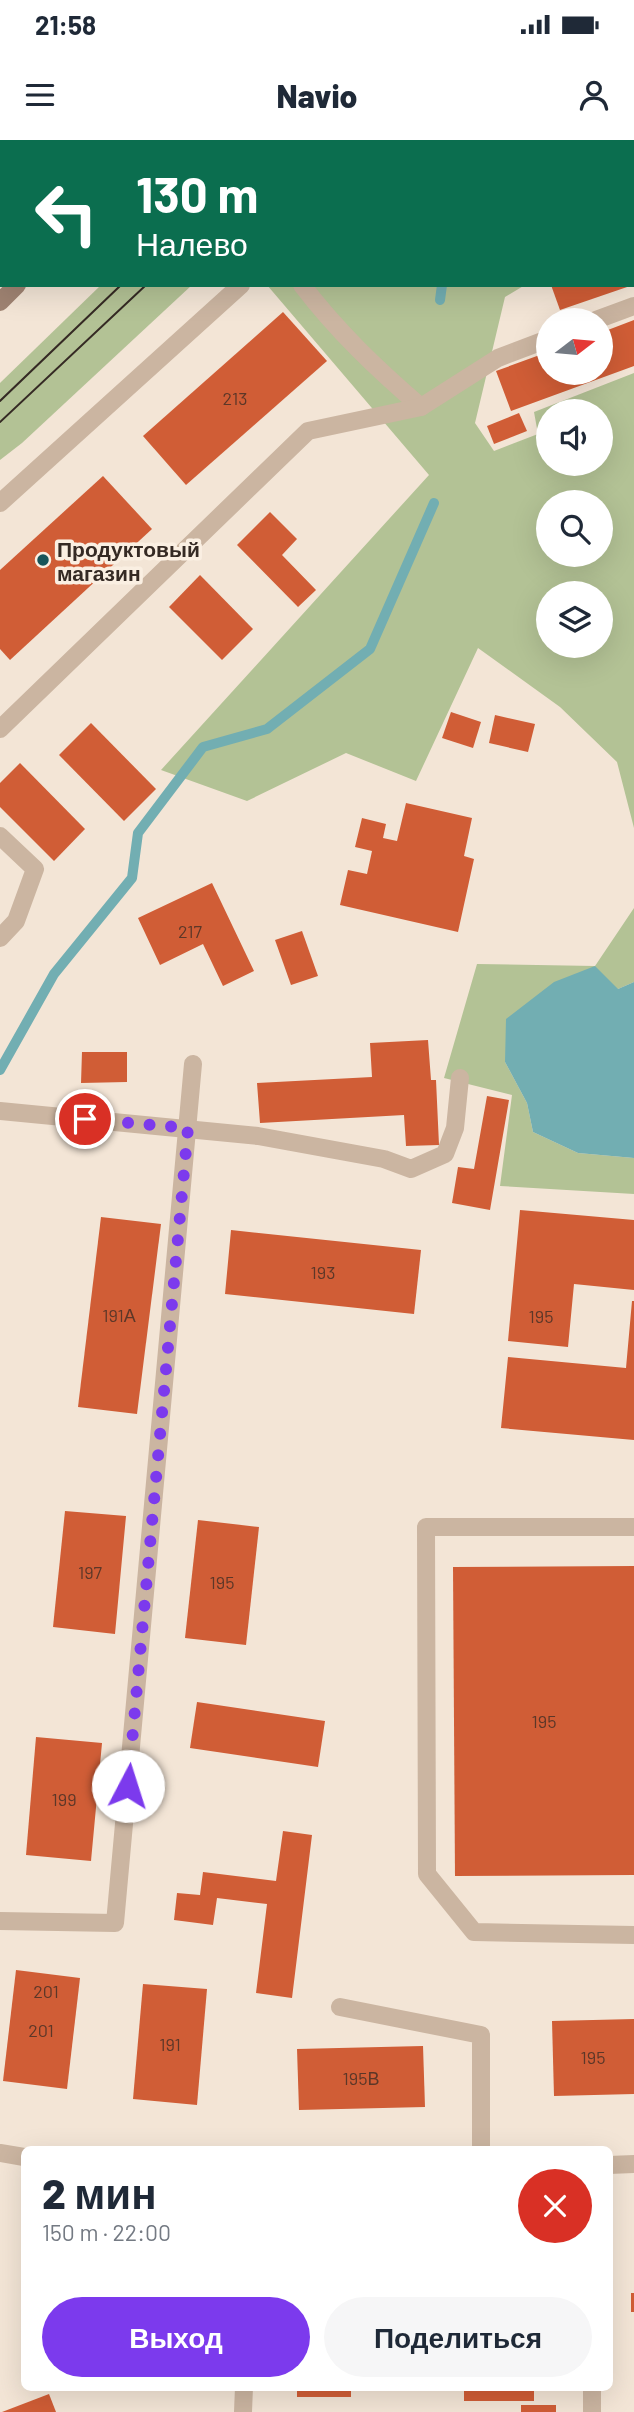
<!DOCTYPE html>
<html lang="ru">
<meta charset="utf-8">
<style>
body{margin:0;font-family:Barlow,sans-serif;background:#f6f6f7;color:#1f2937;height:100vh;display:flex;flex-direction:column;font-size:26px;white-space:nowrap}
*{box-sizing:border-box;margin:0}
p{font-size:23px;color:#747a83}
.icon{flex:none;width:38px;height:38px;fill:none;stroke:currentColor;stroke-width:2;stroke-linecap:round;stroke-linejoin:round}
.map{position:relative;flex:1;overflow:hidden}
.details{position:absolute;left:21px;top:2006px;width:592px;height:245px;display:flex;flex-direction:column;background:#fff;border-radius:10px;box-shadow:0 7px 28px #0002}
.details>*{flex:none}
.top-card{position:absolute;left:0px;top:0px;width:635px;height:147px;box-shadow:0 7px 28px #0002;background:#0b6e4f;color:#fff;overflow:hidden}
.needle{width:46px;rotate:74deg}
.tools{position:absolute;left:536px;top:168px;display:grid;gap:14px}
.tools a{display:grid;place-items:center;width:77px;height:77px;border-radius:50%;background:#fff;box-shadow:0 7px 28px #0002;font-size:35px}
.pin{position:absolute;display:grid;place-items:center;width:60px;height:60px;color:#fff;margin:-30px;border:4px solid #fff;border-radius:50%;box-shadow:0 2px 7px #0007}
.me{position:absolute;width:77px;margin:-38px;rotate:5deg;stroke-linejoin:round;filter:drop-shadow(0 0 5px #0008)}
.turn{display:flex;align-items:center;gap:24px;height:147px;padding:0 21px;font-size:32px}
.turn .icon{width:91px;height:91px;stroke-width:2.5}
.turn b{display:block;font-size:49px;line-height:60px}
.round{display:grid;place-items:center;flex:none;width:74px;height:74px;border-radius:37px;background:#f6f6f7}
.summary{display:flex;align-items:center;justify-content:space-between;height:119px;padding:0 21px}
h1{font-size:42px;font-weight:800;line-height:52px}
.action{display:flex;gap:14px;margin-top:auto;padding:14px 21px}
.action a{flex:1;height:80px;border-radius:42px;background:#7c3aed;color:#fff;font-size:28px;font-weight:800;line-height:80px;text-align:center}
.action a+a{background:#f6f6f7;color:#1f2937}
.status{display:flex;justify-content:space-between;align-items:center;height:49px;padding:0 35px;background:#fff;direction:ltr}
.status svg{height:19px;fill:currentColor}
header{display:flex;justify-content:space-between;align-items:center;height:91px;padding:0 21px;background:#fff;font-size:32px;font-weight:800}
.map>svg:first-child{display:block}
.green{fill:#b3c295;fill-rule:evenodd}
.water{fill:#72aeb2}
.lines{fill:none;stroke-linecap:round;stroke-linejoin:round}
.stream{stroke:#72aeb2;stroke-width:10}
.building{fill:#d05d36}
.service{stroke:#cbb5a1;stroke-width:18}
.minor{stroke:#cbb5a1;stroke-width:18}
.secondary{stroke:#9f8372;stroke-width:18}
.tram{stroke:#352a24;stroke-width:2}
.route{stroke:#7c3aed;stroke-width:12;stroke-dasharray:0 21.6}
.poi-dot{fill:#175459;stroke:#faefe2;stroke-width:2.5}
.labels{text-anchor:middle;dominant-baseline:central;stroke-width:7;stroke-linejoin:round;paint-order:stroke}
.number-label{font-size:18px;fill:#5c3728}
.poi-label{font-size:21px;font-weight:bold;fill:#352a24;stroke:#faefe2;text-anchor:start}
</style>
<div class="status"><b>21:58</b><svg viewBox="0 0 49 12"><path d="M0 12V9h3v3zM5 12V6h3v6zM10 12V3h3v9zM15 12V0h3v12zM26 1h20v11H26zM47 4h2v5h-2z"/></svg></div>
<header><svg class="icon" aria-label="menu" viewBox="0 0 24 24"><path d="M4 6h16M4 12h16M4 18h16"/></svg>Navio<svg class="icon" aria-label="person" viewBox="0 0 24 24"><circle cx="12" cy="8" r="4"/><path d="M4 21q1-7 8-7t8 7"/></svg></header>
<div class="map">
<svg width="634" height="2272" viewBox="0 0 634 2272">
<rect width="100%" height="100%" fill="#f3e5d6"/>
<g class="green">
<path d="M 255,0 L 634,0 L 634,104 L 634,2 L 253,2 Z"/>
<path d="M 101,145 L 192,145 L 22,303 L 0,320 L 0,243 Z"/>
<path d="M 267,145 L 525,145 L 505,157 L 475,283 L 494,311 L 538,294 L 534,272 L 634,233 L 634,688 L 617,622 L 560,567 L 478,508 L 416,641 L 346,613 L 247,661 L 161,630 L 429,335 ZM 548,271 L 600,271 L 600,324 L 548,324 ZM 548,362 L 600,362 L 600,415 L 548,415 ZM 548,453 L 600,453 L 600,506 L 548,506 Z"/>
<path d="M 634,768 L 634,842 L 618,849 L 505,922 L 527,963 L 533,992 L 578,1013 L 634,1018 L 634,1054 L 500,1046 L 512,955 L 444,938 L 477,824 L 595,826 Z"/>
</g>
<path class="water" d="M 595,826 L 618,849 L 634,842 L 634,1018 L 578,1013 L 533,992 L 527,963 L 505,922 L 506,879 L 554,842 Z"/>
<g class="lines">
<g class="stream">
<path d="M 622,0 L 624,2"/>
<path d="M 506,2 L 508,0"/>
<path d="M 634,11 L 634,12"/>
<path d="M 440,160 L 442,145"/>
<path d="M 0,930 L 54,834 L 132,738 L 138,693 L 203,607 L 267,589 L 370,509 L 434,363"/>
</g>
</g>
<g class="building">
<path d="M 551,145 L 630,145 L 630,146 L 560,170 Z"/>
<path d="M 283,172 L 327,221 L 186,345 L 143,296 Z"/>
<path d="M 634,180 L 634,226 L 511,271 L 496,231 L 548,212 L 548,233 L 600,233 L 600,193 Z"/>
<path d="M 519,273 L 527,291 L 494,304 L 487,286 Z"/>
<path d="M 103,336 L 152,389 L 10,520 L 0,509 L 0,430 Z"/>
<path d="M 270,372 L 297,399 L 282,415 L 316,450 L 298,467 L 237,405 Z"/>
<path d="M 200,435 L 253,489 L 222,520 L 169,467 Z"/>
<path d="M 451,572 L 481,582 L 473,608 L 442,598 Z"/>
<path d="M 495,575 L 535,584 L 528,612 L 489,603 Z"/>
<path d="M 91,583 L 156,649 L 124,681 L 59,615 Z"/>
<path d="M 20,623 L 85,689 L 54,721 L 0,667 L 0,643 Z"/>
<path d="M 406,663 L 472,678 L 464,716 L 474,719 L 458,792 L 340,765 L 348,730 L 367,734 L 372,711 L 355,707 L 362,678 L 386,684 L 383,698 L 397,701 Z"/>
<path d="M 212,743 L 254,831 L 223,846 L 203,804 L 160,825 L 138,778 Z"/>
<path d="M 302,791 L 318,836 L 291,845 L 275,800 Z"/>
<path d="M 428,900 L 431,940 L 436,940 L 439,1005 L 406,1006 L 404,975 L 260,983 L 257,943 L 372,937 L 370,903 Z"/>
<path d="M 82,912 L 127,912 L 127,942 L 81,943 Z"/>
<path d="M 487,956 L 509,960 L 490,1070 L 452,1063 L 458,1027 L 474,1029 Z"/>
<path d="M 520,1070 L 634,1080 L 634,1150 L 574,1144 L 568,1207 L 508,1201 Z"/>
<path d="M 101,1077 L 161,1084 L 137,1274 L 78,1267 Z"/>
<path d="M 231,1090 L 421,1110 L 414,1174 L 225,1154 Z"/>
<path d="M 632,1161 L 634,1161 L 634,1300 L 501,1288 L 508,1217 L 626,1228 Z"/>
<path d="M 65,1371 L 126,1376 L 115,1494 L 53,1487 Z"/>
<path d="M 198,1380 L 259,1387 L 246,1505 L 185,1498 Z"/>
<path d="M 634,1426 L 634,1735 L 455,1736 L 453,1427 Z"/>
<path d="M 197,1562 L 325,1581 L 318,1627 L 190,1608 Z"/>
<path d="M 36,1597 L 102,1603 L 91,1721 L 26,1715 Z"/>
<path d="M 283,1691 L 312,1695 L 292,1858 L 256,1853 L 267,1764 L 217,1758 L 213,1785 L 174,1780 L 177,1753 L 200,1755 L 203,1732 L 276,1741 Z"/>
<path d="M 16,1830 L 80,1838 L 67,1949 L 3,1941 Z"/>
<path d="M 143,1844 L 207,1849 L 197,1965 L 133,1959 Z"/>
<path d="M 634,1879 L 634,1954 L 554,1956 L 552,1881 Z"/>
<path d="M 423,1906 L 425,1967 L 299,1970 L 297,1909 Z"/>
<rect x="631" y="2153" width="3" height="19"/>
<rect x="297" y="2247" width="54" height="10"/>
<rect x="464" y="2247" width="70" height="14"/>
<path d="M 49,2254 L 56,2272 L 2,2272 Z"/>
<rect x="521" y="2265" width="35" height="7"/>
</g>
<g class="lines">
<g class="service">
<path d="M 302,145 C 337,191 377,229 421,267"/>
<path d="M 596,180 L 634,166"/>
<path d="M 0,363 L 241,145"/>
<path d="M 0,589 L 308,291 L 421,267 L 498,218 L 548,199"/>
<path d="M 0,696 L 35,729 L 16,781 L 0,798"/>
<path d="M 0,971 L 258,996 L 384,1019 L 411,1029 L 445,1014 L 455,988 L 460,938"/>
<path d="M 634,1387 L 426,1387 L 427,1734 L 474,1792 L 634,1795"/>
<path d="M 0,1781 L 115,1783 L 193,924"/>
<path d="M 340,1867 L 481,1895 L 481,2009"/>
</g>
<g class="minor">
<path d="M 0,2013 L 24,2017"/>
<path d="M 609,2025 L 634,2024"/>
<path d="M 243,2272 L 244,2247"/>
<path d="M 592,2272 L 592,2247"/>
</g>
<g class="secondary">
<path d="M 171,2 L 173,0"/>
<path d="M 0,162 L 17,145"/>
</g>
<g class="tram">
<path d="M 273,2 L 275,0"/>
<path d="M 299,2 L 300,0"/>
<path d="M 0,261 L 121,145"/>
<path d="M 0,282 L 146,145"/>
</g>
</g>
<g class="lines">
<path class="route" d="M 85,979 L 188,988 L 128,1646"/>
</g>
<circle class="poi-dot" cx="43" cy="420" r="7"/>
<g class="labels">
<g class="number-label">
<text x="235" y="258">213</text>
<text x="190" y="791">217</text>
<text x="323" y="1132">193</text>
<text x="119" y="1175">191А</text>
<text x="541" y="1176">195</text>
<text x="90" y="1432">197</text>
<text x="222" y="1442">195</text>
<text x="544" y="1581">195</text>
<text x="64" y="1659">199</text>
<text x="46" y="1851">201</text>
<text x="41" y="1890">201</text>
<text x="170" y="1904">191</text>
<text x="593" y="1917">195</text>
<text x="361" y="1938">195В</text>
</g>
<g class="poi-label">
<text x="57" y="408">Продуктовый<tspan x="57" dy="24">магазин</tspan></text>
</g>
</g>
</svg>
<div class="tools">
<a><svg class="needle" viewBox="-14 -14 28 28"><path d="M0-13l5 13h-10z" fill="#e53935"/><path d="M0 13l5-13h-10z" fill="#747a83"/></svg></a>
<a><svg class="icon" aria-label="sound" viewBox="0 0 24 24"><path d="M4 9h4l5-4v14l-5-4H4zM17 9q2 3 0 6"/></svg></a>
<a><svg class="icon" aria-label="search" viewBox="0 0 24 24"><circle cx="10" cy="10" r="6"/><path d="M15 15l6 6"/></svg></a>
<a><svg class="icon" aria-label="layers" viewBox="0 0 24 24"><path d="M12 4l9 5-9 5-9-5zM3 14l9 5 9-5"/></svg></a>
</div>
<div class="pin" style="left:85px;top:979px;background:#d93025"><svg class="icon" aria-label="arrive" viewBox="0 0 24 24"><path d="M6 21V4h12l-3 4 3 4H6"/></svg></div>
<svg class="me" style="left:128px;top:1646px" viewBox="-20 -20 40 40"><circle r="19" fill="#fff"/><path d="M0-13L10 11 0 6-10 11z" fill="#7c3aed"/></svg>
<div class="top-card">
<div class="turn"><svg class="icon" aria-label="left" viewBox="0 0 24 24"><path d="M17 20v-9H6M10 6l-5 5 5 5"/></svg><div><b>130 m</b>Налево</div></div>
</div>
<section class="details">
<div class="summary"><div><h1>2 мин</h1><p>150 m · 22:00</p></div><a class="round" style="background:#d93025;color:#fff"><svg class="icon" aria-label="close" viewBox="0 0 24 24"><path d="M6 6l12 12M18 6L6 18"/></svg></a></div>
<div class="action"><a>Выход</a><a>Поделиться</a></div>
</section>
</div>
